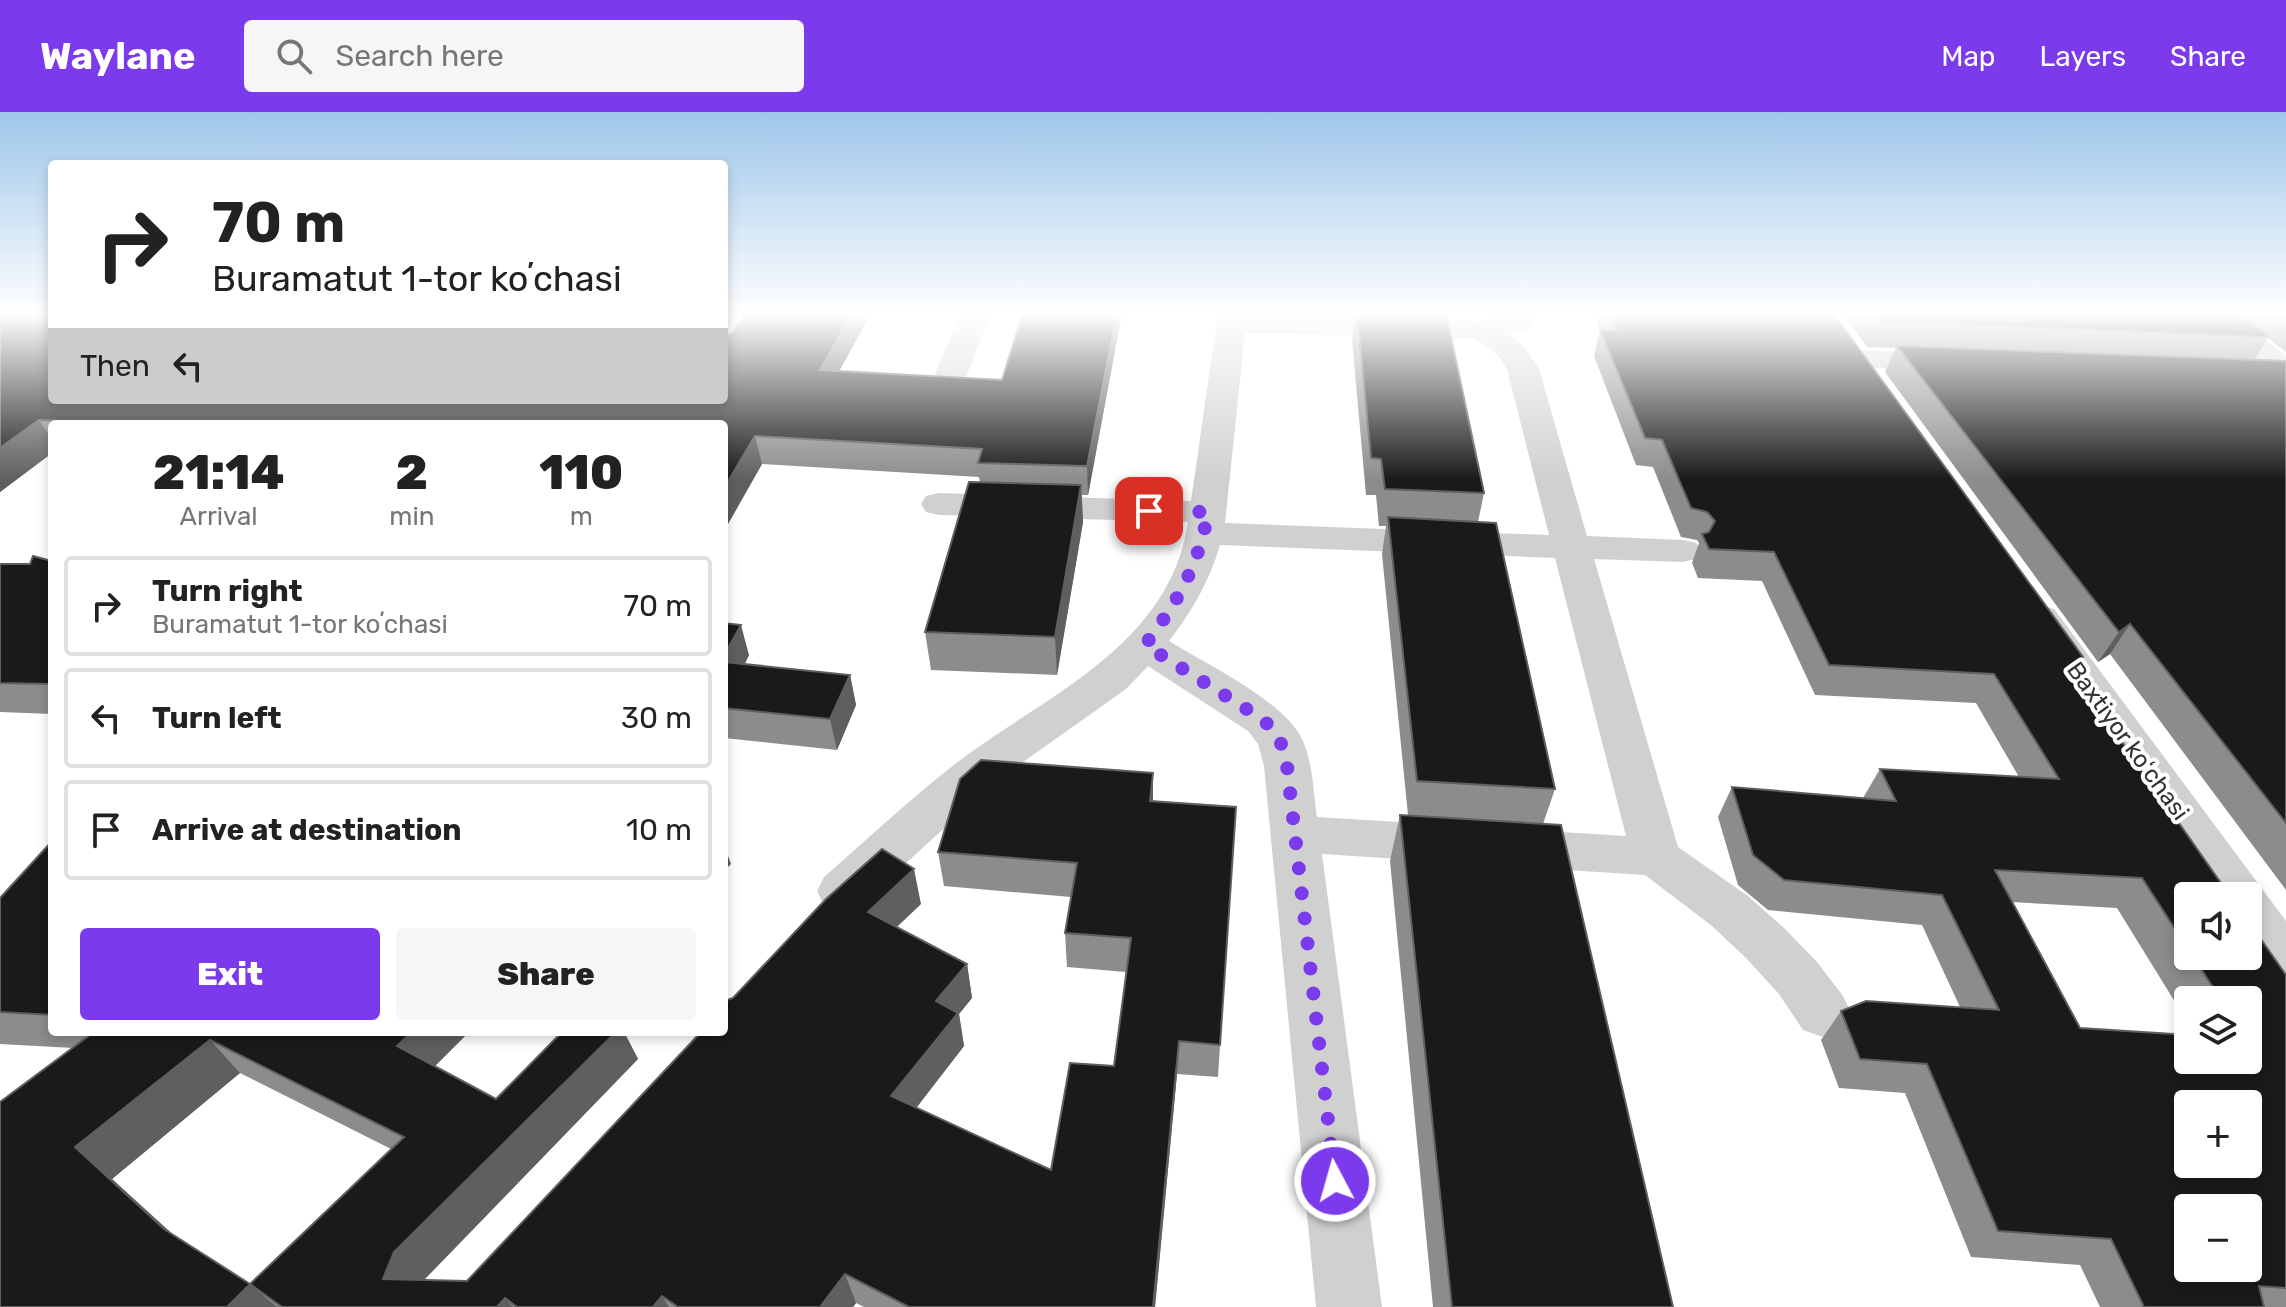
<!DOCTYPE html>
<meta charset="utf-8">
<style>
body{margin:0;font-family:Rubik,sans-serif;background:#f6f6f6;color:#222;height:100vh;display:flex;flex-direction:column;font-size:30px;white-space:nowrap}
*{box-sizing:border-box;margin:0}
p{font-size:26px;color:#767676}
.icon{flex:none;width:44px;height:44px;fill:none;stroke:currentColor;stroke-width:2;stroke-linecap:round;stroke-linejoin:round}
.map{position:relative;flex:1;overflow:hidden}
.sheet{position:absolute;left:48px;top:308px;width:680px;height:616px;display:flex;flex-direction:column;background:#fff;border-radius:8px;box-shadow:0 4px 12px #0003}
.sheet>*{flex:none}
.top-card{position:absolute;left:48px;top:48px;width:680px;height:244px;border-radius:8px;box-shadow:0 4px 12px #0003;background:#fff;color:#222;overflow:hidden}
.fabs{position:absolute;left:2174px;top:770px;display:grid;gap:16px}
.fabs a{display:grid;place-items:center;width:88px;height:88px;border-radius:8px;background:#fff;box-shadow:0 4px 12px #0003;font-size:40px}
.pin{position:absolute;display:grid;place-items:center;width:68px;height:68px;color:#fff;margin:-34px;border-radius:16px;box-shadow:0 4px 12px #0006}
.me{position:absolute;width:88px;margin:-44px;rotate:354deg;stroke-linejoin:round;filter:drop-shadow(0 0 6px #0008)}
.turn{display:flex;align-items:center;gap:28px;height:168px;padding:0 32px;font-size:36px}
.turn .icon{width:104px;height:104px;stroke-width:2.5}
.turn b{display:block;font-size:56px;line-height:68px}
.then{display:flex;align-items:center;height:76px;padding:0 32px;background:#0003;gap:16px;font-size:30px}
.eta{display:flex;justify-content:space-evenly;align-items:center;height:136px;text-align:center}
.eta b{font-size:48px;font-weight:800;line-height:56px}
.action{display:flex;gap:16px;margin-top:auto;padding:16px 32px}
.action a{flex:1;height:92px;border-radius:8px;background:#7c3aed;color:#fff;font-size:32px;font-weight:800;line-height:92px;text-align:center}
.action a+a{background:#f6f6f6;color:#222}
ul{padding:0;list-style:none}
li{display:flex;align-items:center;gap:24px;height:100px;margin:0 16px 12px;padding:0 16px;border:4px solid #e0e0e0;border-radius:8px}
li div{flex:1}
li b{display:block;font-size:30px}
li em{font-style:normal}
header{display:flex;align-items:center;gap:48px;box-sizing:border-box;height:112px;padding:0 40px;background:#7c3aed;color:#fff}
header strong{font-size:38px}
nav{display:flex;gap:44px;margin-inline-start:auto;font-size:28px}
.search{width:560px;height:72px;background:#f6f6f6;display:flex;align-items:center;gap:20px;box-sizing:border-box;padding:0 28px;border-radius:8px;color:#767676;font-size:30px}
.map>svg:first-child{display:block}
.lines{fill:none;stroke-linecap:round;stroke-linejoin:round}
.minor{fill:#d0d0d0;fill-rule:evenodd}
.wall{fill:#8c8c8c;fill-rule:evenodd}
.shaded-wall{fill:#5f5f5f}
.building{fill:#1a1a1a;stroke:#5f5f5f;stroke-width:2;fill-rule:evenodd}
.route{stroke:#7c3aed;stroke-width:14;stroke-dasharray:0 25.2}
.labels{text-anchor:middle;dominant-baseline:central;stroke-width:8;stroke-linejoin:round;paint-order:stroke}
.street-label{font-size:24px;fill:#333;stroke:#fff}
</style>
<header>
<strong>Waylane</strong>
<div class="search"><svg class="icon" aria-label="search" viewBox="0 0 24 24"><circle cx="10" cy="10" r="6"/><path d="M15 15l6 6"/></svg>Search here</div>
<nav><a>Map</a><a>Layers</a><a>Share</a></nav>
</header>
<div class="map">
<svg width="2286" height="1195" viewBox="0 0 2286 1195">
<rect width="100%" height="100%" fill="#fff"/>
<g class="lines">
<g class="minor">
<path d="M 961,201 L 991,201 L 967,262 L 962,269 L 951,271 L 940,269 L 935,262 Z"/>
<path d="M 1218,201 L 1477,209 L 1509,204 L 1511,201 L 1539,201 L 1529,217 L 1509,221 L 1525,236 L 1539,257 L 1587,424 L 1683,428 L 1696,431 L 1702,439 L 1696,447 L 1683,450 L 1594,447 L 1678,735 L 1748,784 L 1784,816 L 1817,850 L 1843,884 L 1851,901 L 1843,918 L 1823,925 L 1803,918 L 1779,882 L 1746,846 L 1712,814 L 1645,763 L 1322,742 L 1382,1195 L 1316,1195 L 1264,654 L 1258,632 L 1248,619 L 1148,554 L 1126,577 L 995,670 L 860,793 L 842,799 L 824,793 L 817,779 L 824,765 C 870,725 915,682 963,646 C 1051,581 1170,532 1188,410 L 939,403 L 926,400 L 921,392 L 926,384 L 939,381 L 1191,389 ZM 1245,221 L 1473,227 C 1489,234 1499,241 1507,257 L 1549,423 L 1225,411 ZM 1220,433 L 1555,446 L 1626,724 L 1317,705 C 1313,679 1313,650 1302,627 C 1284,589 1206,552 1169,529 C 1192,499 1209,470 1220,433 Z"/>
<path d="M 2200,201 L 2232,201 L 2286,244 L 2286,269 L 2275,267 Z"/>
<path d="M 1856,238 L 1949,242 L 1960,244 L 1964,251 L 1960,258 L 1949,260 L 1845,254 L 1841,247 L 1845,240 Z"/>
<path d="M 2040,493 L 2054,497 L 2286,809 L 2286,872 C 2240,857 2248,824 2248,784 L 2211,784 L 2020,506 L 2026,497 Z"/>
</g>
</g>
<g class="wall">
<path d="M 0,201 L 52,288 L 724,288 L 731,222 L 747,201 L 871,201 L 839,259 L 1002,268 L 1023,201 L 1122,201 L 1088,383 L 1082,383 L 1083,410 L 1057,563 L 931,558 L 925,520 L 980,371 L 979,365 L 762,352 L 724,419 L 724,312 L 52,312 L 52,341 L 0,380 Z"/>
<path d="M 1350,201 L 1446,201 L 1484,381 L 1478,410 L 1555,677 L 1543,712 L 1673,1195 L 1433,1195 L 1390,749 L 1400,703 L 1408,703 L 1382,442 L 1386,414 L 1379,414 L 1376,383 L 1366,383 L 1352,227 L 1355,202 L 1350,202 Z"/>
<path d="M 1592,201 L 1833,201 L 2083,545 L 2073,560 L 2188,784 L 2188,844 L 2248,844 L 2286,863 L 2286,1195 L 2100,1195 L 2080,1153 L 1971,1145 L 1905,981 L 1839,976 L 1821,928 L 1841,899 L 1960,895 L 1922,813 L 1768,798 L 1738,773 L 1718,705 L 1732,675 L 1863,686 L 1880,657 L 2019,665 L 1976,591 L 1815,583 L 1762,469 L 1698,466 L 1692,451 L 1699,431 L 1697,428 L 1681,425 L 1653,355 L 1636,353 L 1594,244 L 1600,219 ZM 2012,790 L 2117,796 L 2188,911 L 2188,888 L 2248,888 L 2248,948 L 2080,916 Z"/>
<path d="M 1842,201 L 2286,201 L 2286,240 L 2268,226 L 2254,248 L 2286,249 L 2286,778 L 2110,542 L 2098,550 L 1885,260 L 1896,236 L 1867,235 Z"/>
<path d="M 52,449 L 52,602 L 0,600 L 0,452 L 30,452 Z"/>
<path d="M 724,511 L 749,543 L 745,552 L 850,563 L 856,593 L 837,638 L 724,626 Z"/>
<path d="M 1153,661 L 1153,689 L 1220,933 L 1218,965 L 1177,962 L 1155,1195 L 864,1195 L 856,1191 L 853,1195 L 0,1195 L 74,936 L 0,932 L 0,786 L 52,729 L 52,920 L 469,920 L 435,954 L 496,987 L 562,920 L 624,920 L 638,947 L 424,1168 L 467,1169 L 733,886 L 921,792 L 897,815 L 967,852 L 972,886 L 959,902 L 964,934 L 916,996 L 1051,1058 L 1114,954 L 1126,860 L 1067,855 L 1065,821 L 1071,785 L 944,774 L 938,740 ZM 240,961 L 391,1037 L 250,1172 L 173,1123 L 112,1067 Z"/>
</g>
<g class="shaded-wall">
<path d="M 724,201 L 737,201 L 724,216 Z"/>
<path d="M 852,201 L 871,201 L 825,285 L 820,258 Z"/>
<path d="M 1117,201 L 1122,201 L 1088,383 L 1087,354 Z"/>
<path d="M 39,308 L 52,327 L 52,341 L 0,380 L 0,336 Z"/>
<path d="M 755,324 L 762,352 L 724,419 L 724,376 Z"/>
<path d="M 1081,373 L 1083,410 L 1057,563 L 1055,525 Z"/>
<path d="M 2130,512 L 2110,542 L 2098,550 L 2119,520 Z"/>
<path d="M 741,513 L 749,543 L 730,580 L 724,561 L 724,543 Z"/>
<path d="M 2083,545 L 2063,575 L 2069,554 Z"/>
<path d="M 850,563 L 856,593 L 837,638 L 830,607 Z"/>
<path d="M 1153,661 L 1153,696 L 1150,689 Z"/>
<path d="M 724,733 L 731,752 L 724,759 Z"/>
<path d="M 914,757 L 921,792 L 876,834 L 868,800 Z"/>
<path d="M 967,852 L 972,886 L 959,902 L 964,934 L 900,1017 L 891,984 L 936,889 Z"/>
<path d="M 412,920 L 469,920 L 422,967 L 397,934 Z"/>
<path d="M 616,920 L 624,920 L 638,947 L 422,1170 L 383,1167 L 394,1140 Z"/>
<path d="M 210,928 L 240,961 L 112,1067 L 200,1147 L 164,1117 L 75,1035 Z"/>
<path d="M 1179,929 L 1177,962 L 1155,1195 L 1153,1195 Z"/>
<path d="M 845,1162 L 856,1191 L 853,1195 L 820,1195 Z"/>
<path d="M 250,1172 L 277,1195 L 227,1195 Z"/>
<path d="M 662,1184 L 669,1195 L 653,1195 Z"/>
<path d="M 505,1186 L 513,1195 L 497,1195 Z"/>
</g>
<g class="building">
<path d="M 0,201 L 52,201 L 52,288 L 724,288 L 724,224 L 731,222 L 747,201 L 852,201 L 820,258 L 1002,268 L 1023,201 L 1117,201 L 1087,354 L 978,351 L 982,337 L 755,324 L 724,376 L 724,312 L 126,312 L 39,308 L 0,336 Z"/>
<path d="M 1357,201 L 1446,201 L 1484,381 L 1385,377 L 1381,347 L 1371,346 Z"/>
<path d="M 1610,201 L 1833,201 L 2083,545 L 2069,554 L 2230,784 L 2188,784 L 2188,837 L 2142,766 L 1995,758 L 2080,916 L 2188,923 L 2188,948 L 2248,948 L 2248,888 L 2221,888 L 2193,844 L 2248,844 L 2248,809 L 2286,863 L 2286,1176 L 2259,1174 L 2264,1195 L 2144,1195 L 2111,1127 L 1998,1119 L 1927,952 L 1860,947 L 1841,899 L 1866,889 L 1999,898 L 1942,783 L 1784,768 L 1753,743 L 1732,675 L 1896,689 L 1880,657 L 2059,667 L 1994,562 L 1829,553 L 1774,440 L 1709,437 L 1702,422 L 1709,420 L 1715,409 L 1707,400 L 1691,396 L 1662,328 L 1645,326 L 1600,218 L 1617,218 ZM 2188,992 L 2248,992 L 2248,1052 L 2188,1052 ZM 2188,1096 L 2248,1096 L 2248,1156 L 2188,1156 Z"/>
<path d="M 1871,201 L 2241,201 L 2269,225 L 1878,209 Z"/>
<path d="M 1897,234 L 2286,249 L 2286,711 L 2130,512 L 2119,520 Z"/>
<path d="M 969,370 L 1081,373 L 1055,525 L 925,520 Z"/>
<path d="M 1388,405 L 1496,411 L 1555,677 L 1417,669 Z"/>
<path d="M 33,444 L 52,449 L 52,572 L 0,571 L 0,452 L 30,452 Z"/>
<path d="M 724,511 L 741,513 L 724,543 Z"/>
<path d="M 724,550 L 850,563 L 830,607 L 724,596 Z"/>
<path d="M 981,648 L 1153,661 L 1150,689 L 1236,695 L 1220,933 L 1179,929 L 1153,1195 L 909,1195 L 845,1162 L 820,1195 L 678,1195 L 662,1184 L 653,1195 L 517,1195 L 505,1186 L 497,1195 L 282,1195 L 250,1172 L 227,1195 L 0,1195 L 0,990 L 94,920 L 412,920 L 397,934 L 496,987 L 562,920 L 616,920 L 394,1140 L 383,1167 L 467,1169 L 701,920 L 724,920 L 724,889 L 733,886 L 826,787 L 882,737 L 914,757 L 868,800 L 967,852 L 936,889 L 958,901 L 891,984 L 1051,1058 L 1070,951 L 1114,954 L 1131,826 L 1065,821 L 1077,751 L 938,740 L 960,667 ZM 210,928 L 404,1025 L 250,1172 L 164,1117 L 75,1035 Z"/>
<path d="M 1400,703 L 1561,713 L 1673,1195 L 1452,1195 Z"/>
<path d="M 52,729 L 52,903 L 0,900 L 0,786 Z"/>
</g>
<linearGradient id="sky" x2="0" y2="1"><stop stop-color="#9ec6ea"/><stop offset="0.55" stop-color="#fff"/><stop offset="1" stop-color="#fff" stop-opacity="0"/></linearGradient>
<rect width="2286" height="368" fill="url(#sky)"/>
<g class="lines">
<path class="route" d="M 1149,399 L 1208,400 C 1199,453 1177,491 1145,533 L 1264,608 L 1280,628 L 1287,654 L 1335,1069"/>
</g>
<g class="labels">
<g class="street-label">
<text transform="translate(2128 629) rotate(54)">Baxtiyor koʻchasi</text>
</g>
</g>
</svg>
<div class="fabs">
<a><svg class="icon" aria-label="sound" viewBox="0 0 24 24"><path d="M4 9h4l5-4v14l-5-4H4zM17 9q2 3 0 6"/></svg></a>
<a><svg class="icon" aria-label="layers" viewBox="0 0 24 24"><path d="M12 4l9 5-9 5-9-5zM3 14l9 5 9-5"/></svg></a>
<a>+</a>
<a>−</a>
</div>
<div class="pin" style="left:1149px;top:399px;background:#d93025"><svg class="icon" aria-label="arrive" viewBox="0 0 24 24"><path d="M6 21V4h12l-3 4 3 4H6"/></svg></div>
<svg class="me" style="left:1335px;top:1069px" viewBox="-20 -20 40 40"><circle r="17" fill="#7c3aed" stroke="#fff" stroke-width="3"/><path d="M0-11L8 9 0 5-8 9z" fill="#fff"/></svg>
<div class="top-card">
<div class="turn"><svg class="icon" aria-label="right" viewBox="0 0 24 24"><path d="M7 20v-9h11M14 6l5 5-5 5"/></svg><div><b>70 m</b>Buramatut 1-tor koʼchasi</div></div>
<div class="then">Then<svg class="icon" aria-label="left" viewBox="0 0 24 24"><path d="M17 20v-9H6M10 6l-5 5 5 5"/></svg></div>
</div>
<section class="sheet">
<div class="eta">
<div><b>21:14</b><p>Arrival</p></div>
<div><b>2</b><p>min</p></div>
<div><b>110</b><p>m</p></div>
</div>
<ul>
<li><svg class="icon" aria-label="right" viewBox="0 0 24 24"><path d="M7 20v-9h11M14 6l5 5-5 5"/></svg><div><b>Turn right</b><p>Buramatut 1-tor koʼchasi</p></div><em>70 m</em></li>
<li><svg class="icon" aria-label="left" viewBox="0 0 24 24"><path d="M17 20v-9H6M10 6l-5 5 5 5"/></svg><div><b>Turn left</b></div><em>30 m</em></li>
<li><svg class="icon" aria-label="arrive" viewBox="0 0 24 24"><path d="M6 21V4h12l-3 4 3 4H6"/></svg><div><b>Arrive at destination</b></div><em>10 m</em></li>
</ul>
<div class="action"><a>Exit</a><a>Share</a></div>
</section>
</div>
